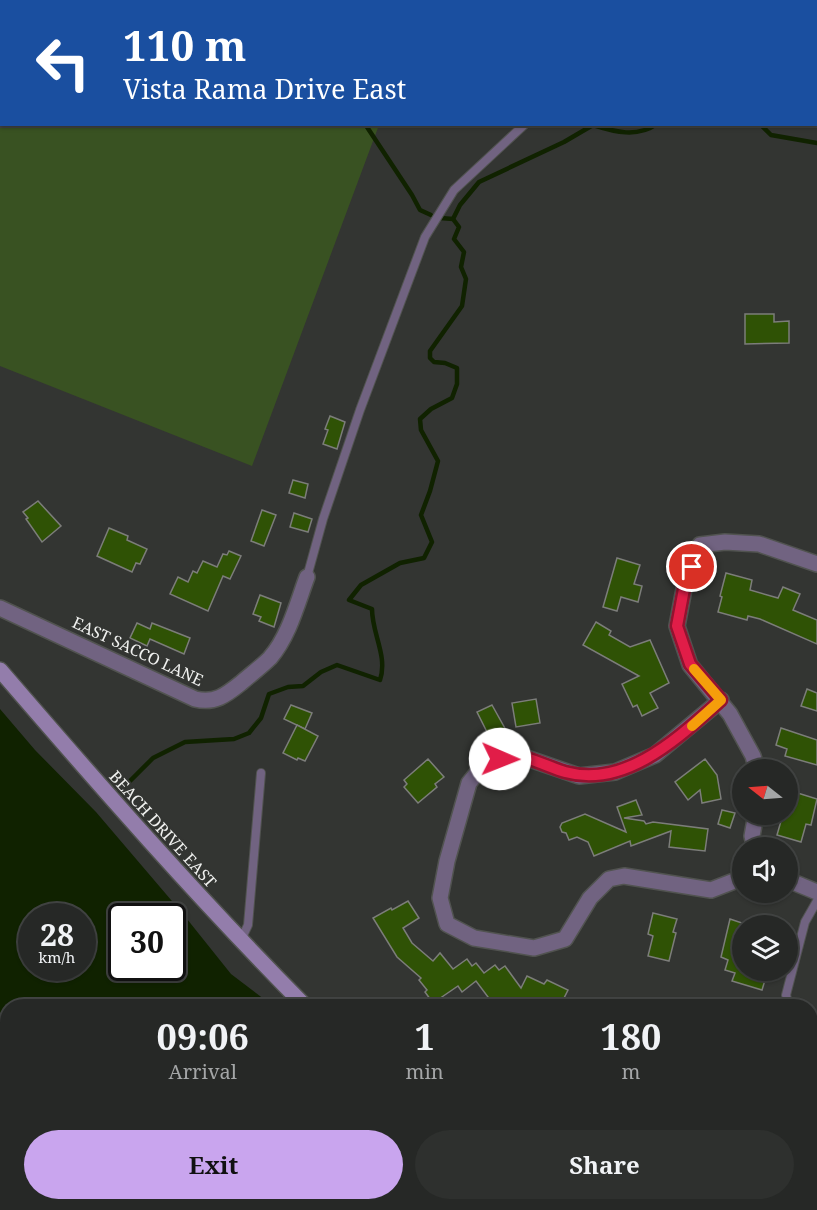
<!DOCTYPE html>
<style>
body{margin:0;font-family:"Noto Serif",serif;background:#2e302e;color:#f1f3f6;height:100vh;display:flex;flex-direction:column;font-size:22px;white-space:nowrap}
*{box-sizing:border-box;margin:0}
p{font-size:20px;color:#a4a6a7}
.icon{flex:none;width:33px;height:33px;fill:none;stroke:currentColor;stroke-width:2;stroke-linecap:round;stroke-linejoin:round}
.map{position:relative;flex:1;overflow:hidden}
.drawer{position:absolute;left:0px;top:999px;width:818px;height:212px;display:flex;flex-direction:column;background:#262826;border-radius:24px 24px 0 0;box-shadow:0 2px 4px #0004,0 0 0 2px #424443}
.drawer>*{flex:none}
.top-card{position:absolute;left:0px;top:0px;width:818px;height:126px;box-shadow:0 2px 4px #0004,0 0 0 2px #424443;background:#1a4fa0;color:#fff;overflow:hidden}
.needle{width:39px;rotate:287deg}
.fabs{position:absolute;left:732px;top:759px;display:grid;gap:12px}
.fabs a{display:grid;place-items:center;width:66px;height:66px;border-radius:50%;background:#262826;box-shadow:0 2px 4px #0004,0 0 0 2px #424443;font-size:30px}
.speed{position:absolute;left:18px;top:903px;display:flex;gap:12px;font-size:30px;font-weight:700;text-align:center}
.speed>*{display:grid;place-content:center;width:78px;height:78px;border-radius:50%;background:#262826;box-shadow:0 2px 4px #0004,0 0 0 2px #424443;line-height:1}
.speed small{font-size:15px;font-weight:400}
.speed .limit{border:3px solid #111;border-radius:9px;background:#fff;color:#111}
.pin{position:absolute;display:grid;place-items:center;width:51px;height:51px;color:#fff;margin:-26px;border:3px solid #fff;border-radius:50%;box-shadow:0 2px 6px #0007}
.me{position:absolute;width:66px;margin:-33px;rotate:91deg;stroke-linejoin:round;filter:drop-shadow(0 0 4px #0008)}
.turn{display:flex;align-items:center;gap:21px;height:126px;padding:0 24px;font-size:27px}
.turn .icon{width:78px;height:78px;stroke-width:2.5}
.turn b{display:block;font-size:42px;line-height:51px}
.eta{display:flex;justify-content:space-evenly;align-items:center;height:102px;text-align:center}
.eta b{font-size:36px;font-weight:700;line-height:42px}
.cta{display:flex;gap:12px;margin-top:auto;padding:12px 24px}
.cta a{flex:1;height:69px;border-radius:36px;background:#c9a5ee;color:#111;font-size:24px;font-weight:700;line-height:69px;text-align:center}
.cta a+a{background:#2e302e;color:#f1f3f6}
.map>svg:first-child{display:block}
.green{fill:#395222}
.water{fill:#102200;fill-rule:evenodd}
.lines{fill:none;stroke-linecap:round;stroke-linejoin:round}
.stream{stroke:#102200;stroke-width:4.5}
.building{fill:#2f5205;stroke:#7c7d7a;stroke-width:1.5}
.service-casing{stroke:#515350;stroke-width:10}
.minor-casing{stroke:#515350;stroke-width:18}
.secondary-casing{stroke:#515350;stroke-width:18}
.service{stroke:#716381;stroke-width:8}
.minor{stroke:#716381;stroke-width:15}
.secondary{stroke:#937dab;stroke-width:15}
.route-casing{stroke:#92132f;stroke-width:15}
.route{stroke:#e11d48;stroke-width:10}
.slow{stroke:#f59e0b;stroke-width:10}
.labels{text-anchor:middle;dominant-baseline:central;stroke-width:4.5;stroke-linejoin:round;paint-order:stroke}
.street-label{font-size:16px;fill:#f0f1ef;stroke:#333532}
</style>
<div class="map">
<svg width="817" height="1210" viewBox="0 0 817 1210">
<rect width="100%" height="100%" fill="#333532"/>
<path class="green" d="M 0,0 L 425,0 L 2,2 L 2,124 L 379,125 L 252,466 L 0,366 Z"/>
<path class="water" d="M 0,709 L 35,750 L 96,812 L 183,914 L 231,974 L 273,1006 L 8,1006 L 8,1203 L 479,1203 L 486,1210 L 0,1210 ZM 32,916 L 82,916 L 82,968 L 32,968 ZM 122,916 L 172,916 L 172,968 L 122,968 Z"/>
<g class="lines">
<g class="stream">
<path d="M 348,2 L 348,0"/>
<path d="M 365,124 L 412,195 L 420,210 L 431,215"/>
<path d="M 760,124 L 771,135 L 817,143"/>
<path d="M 453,219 L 460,205 L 479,182 L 564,142 L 593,125 C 615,132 637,138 657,124"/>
<path d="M 120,791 L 153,758 L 185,742 L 234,739 L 249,733 L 261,718 L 269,694 L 288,687 L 303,686 L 321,672 L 337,665 L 380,680 C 388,656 372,634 372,609 L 349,600 L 361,585 L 400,563 L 424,558 L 432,542 L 421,515 L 430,491 L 438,461 L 421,430 L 420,419 L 431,409 L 452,398 L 457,384 L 457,368 L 445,363 L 434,362 L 430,358 L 430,351 L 462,306 L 466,279 L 461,267 L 464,252 L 454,239 L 459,227 L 453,219 L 440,218"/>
</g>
</g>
<g class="building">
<path d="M 745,314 L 774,314 L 774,322 L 789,321 L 789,343 L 745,344 Z"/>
<path d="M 330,416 L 345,422 L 337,449 L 323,444 L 328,430 L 325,429 Z"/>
<path d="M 293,480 L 308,484 L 305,498 L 289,493 Z"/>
<path d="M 38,501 L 61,526 L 42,542 L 26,519 L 28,518 L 23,512 Z"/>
<path d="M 262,510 L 276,515 L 264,546 L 251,541 Z"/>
<path d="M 294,513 L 312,519 L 308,532 L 290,527 Z"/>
<path d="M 109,528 L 128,536 L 127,540 L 147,549 L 140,564 L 136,563 L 132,572 L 97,556 Z"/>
<path d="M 229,551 L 241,556 L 230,579 L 223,576 L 208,611 L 170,594 L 178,577 L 188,582 L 193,571 L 197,573 L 203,561 L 217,567 L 223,554 L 227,555 Z"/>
<path d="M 617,558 L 640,565 L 634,584 L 642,586 L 638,602 L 621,597 L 617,611 L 603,607 Z"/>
<path d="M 726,573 L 752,580 L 750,590 L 778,598 L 783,587 L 800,594 L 793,610 L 817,620 L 817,644 L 760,619 L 748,616 L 747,620 L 718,612 L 722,597 L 720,596 Z"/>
<path d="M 260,595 L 281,603 L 274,627 L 259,621 L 261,617 L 253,614 Z"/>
<path d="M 596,622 L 611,631 L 609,635 L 630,647 L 650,640 L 669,683 L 650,693 L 658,708 L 642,716 L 637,705 L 633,707 L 622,684 L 639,676 L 583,645 Z"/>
<path d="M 137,623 L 150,629 L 152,623 L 190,638 L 184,654 L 150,639 L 147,646 L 130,638 Z"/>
<path d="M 807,689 L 817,693 L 817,711 L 801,706 Z"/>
<path d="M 536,699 L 540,723 L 516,727 L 512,703 Z"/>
<path d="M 291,705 L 312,713 L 305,729 L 284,719 Z"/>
<path d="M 492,705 L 507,732 L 491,740 L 477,712 Z"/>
<path d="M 297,725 L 318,736 L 305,761 L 298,758 L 297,760 L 283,753 Z"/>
<path d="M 781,728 L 817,740 L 817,765 L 785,756 L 787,749 L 776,745 Z"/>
<path d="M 428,759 L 444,777 L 435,784 L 437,787 L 418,803 L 404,787 L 407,784 L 404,780 Z"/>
<path d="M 705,759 L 717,775 L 721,799 L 702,803 L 700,790 L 688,800 L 675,782 Z"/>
<path d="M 788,790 L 817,799 L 811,825 L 806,824 L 801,842 L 777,835 L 783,814 L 788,814 Z"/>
<path d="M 636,800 L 642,815 L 624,818 L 644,821 L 646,824 L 653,822 L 708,829 L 705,851 L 669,847 L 671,831 L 631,846 L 630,841 L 594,856 L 588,842 L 577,837 L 569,840 L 566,833 L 562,832 L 560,827 L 562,823 L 585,814 L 626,832 L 617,807 Z"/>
<path d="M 722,810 L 735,813 L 730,828 L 718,824 Z"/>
<path d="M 408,901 L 419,918 L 403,928 L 412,943 L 433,961 L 440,953 L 453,969 L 467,959 L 472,966 L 476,963 L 484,973 L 495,965 L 499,970 L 505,966 L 521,988 L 527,976 L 544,984 L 547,980 L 568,990 L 560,1006 L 515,1006 L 501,1000 L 494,1005 L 476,981 L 462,992 L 458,986 L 433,1003 L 425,992 L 427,990 L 419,980 L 421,978 L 397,957 L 373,918 L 391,908 L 392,910 Z"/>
<path d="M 653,913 L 677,919 L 673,932 L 676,933 L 669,961 L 648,956 L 653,936 L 648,934 Z"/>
<path d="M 730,919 L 742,923 L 742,970 L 768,970 L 762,990 L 732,981 L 735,973 L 725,970 L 728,960 L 721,957 Z"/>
</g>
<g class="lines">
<defs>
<g id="service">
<path d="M 307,577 L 323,519 L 360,410 L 425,237 L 454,190 L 525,124"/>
<path d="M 241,940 L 248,925 L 261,773"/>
<path d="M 789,1006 L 786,995 L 805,922 L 817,901"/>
<path d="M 810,1020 L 817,1022"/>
<path d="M 810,1132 L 817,1135"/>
</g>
<g id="minor">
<path d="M 0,608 L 195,699 C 215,704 226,695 241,683 C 250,675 261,667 270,658 C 289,636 297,604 307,577"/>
<path d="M 721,700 L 655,755 L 615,772 L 579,776 L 515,754 L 485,763 L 469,783 L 447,861 L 440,898 L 447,924 L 474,938 L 534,948 L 565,939 L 590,898 L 609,879 L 624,876 L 711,890 L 742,878"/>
<path d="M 757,770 L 753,756 L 730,714 L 690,665 L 677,626 L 684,589 L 700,545 L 725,542 L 759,544 L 817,564"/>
<path d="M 755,848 L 752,836 L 756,814"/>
<path d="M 788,880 L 817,892"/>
<path d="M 810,1093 L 817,1067"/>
<path d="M 778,1210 L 780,1203"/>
</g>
<g id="secondary">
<path d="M 0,670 C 99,785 198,898 305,1006"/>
<path d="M 509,1203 L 516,1210"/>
</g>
</defs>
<use href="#service" class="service-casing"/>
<use href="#minor" class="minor-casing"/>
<use href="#secondary" class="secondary-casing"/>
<use href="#service" class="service"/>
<use href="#minor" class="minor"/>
<use href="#secondary" class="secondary"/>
</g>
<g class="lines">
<defs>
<path id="route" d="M 500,759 C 504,757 509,755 513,755 C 521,754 554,769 565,772 C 626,789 679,737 721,700 L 690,664 L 677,626 L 684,589 L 692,567"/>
</defs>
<use href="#route" class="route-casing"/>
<use href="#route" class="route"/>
<path class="slow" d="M 692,726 L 721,700 L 694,669"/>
</g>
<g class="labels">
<g class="street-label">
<text transform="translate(138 651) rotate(25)">EAST SACCO LANE</text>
<text transform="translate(163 829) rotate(48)">BEACH DRIVE EAST</text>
</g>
</g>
</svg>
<div class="fabs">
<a><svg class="needle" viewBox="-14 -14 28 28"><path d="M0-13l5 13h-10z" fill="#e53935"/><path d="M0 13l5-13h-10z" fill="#a4a6a7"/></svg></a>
<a><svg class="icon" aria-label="sound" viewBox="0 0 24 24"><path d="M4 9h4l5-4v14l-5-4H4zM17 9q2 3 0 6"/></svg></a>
<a><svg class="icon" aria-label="layers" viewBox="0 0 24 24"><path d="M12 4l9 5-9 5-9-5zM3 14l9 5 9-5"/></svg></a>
</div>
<div class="speed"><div>28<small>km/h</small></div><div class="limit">30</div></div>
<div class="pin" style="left:692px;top:567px;background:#d93025"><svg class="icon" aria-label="arrive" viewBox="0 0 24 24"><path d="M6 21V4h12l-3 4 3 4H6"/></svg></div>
<svg class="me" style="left:500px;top:759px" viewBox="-20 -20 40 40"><circle r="19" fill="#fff"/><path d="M0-13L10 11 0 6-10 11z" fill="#e11d48"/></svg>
<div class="top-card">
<div class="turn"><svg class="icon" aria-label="left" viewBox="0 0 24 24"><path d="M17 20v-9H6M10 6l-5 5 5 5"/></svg><div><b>110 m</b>Vista Rama Drive East</div></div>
</div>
<section class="drawer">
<div class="eta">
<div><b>09:06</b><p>Arrival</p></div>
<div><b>1</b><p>min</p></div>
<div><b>180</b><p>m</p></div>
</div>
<div class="cta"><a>Exit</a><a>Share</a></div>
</section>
</div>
